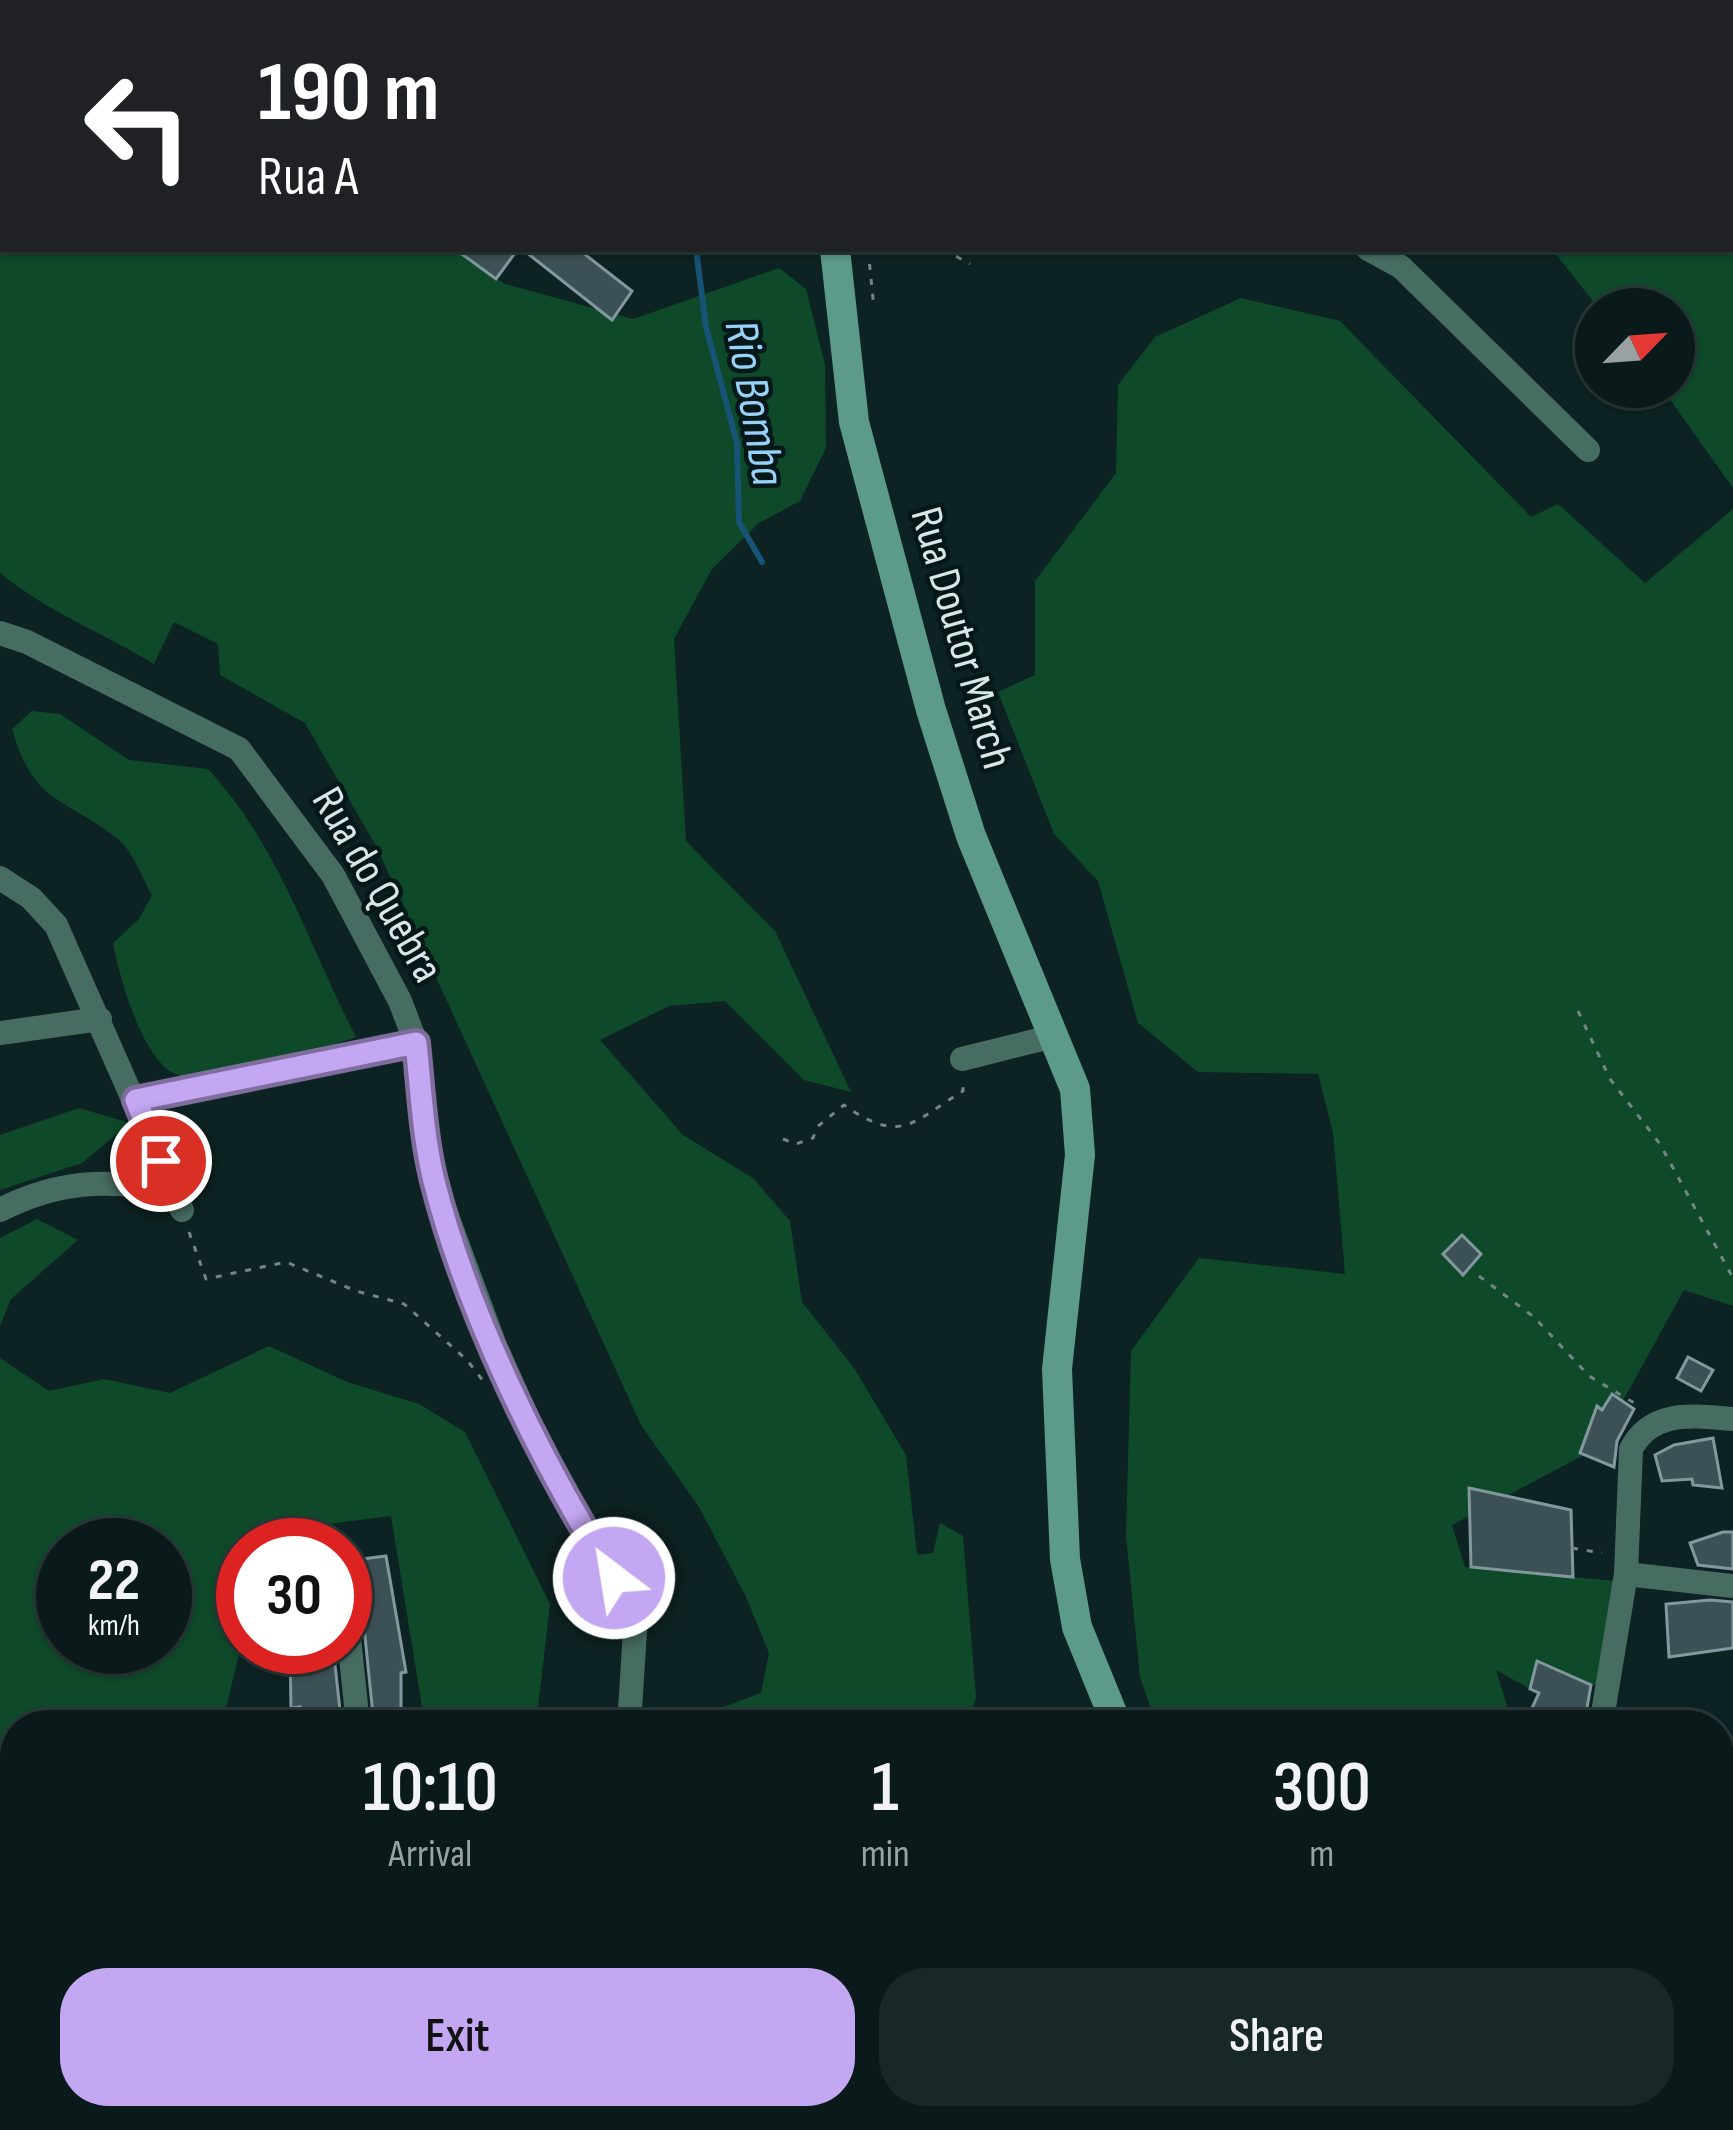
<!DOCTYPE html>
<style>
body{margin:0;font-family:"Sofia Sans Condensed",sans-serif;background:#182727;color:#f1f3f6;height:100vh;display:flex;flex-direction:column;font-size:45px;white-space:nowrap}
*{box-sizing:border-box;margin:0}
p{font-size:39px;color:#99a1a2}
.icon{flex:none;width:66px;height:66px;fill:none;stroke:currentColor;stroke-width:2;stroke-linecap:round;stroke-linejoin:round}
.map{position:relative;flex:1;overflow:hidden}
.side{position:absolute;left:0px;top:1710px;width:1734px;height:420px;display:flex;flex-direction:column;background:#0a1a1a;border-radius:48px 48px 0 0;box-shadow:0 3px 9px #0004,0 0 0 3px #2a3839}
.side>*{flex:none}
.hud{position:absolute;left:0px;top:0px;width:1734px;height:252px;box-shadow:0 3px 9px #0004,0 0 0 3px #2a3839;background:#202124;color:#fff;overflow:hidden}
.needle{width:78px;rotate:65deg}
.fabs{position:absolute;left:1575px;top:288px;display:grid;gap:24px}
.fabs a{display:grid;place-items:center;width:120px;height:120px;border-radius:50%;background:#0a1a1a;box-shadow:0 3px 9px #0004,0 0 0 3px #2a3839;font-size:60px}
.speed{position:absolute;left:36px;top:1518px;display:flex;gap:24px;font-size:60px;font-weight:700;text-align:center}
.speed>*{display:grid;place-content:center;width:156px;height:156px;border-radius:50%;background:#0a1a1a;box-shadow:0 3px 9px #0004,0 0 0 3px #2a3839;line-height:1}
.speed small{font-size:30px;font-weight:400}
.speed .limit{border:18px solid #d22;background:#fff;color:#111}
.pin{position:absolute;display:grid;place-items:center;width:102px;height:102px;color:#fff;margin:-51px;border:6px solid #fff;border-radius:50%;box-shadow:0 3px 12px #0007}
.me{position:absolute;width:132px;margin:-66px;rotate:329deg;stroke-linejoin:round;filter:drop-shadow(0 0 9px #0008)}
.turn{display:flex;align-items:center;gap:42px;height:252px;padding:0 60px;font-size:54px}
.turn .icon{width:156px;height:156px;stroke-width:2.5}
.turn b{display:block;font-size:84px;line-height:102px}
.eta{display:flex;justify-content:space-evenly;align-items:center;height:204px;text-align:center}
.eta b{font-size:72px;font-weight:600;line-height:84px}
.action{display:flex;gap:24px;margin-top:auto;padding:24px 60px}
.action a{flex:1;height:138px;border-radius:48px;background:#c3a7f2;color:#111;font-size:48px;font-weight:600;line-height:138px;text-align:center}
.action a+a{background:#182727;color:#f1f3f6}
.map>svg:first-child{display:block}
.built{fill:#102f2f}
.green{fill:#0e4a29;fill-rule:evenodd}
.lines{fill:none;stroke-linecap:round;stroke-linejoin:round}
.stream{stroke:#165374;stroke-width:6}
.building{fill:#3c5156;stroke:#82989e;stroke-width:3}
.path{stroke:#758585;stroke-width:3;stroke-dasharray:6 9;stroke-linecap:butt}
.street{stroke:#476d62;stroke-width:24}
.secondary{stroke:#5c9a89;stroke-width:30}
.route-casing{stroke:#7f6d9d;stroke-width:30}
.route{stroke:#c3a7f2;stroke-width:21}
.labels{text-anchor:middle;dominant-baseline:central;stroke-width:9;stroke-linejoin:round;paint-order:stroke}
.street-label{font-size:45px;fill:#dae6e6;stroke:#041819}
.water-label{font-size:48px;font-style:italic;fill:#99d2f8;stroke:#041819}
</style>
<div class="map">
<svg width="1733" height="2130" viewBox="0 0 1733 2130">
<rect width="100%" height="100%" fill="#0d2222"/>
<path class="built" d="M 761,0 L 960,0 L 963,3 L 763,3 Z"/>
<g class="green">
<path d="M 0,0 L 242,3 L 3,3 L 3,249 L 454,249 L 505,284 L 633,319 L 779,268 L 806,289 L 825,364 L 826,448 L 800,501 L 759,523 L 712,569 L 674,639 L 686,841 L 775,931 L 851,1092 L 804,1080 L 725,1001 L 669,1006 L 600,1040 L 683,1135 L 753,1178 L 790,1221 L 802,1302 L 854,1368 L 906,1455 L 917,1555 L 933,1553 L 940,1523 L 963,1536 L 976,1698 L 967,1725 L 675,1725 L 761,1693 L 769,1653 L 746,1597 L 699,1507 L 641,1425 L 376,846 L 305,723 L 220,675 L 218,644 L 174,622 L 154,664 C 103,633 46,611 0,573 Z"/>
<path d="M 1394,0 L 1733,0 L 1733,488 L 1661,387 L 1674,387 L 1674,309 L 1599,309 L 1552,249 L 1731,249 L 1731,3 Z"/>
<path d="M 1241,298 L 1340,321 L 1531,517 L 1558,504 L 1645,583 L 1733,509 L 1733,1306 L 1684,1290 L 1597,1448 L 1452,1525 L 1465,1567 L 1626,1582 L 1599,1687 L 1538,1661 L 1530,1689 L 1496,1670 L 1513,1725 L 1157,1725 L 1140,1677 L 1126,1535 L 1131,1351 L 1199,1258 L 1345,1274 L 1333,1132 L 1318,1074 L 1198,1072 L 1138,1023 L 1098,881 L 1054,834 L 998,692 L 1035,675 L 1035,581 L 1116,473 L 1118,385 L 1155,337 Z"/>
<path d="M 32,711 L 60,714 L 129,760 L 208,769 C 280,847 308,944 356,1037 C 315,1050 204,1098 167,1069 C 140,1048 119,976 113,943 L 139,919 L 152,895 C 142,878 133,851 118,839 C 63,796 34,805 12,729 Z"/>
<path d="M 79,1108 L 130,1123 L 82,1163 L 0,1190 L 0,1135 Z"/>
<path d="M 37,1219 L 78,1240 L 11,1299 L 0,1326 L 0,1238 Z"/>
<path d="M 269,1346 L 347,1382 L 419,1404 L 465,1432 L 550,1604 L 536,1725 L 425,1725 L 391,1516 L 249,1534 L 243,1545 L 243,1637 L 222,1725 L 15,1725 L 15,1823 L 0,1810 L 0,1358 L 49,1391 L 104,1379 L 170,1393 ZM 63,1545 L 165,1545 L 165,1647 L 63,1647 Z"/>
<path d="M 503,2115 L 747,2115 L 757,2130 L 504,2130 Z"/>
<path d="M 936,2115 L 1046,2115 L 1038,2130 L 919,2130 Z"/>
<path d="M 1183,2115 L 1343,2115 L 1331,2130 L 1182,2130 Z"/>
</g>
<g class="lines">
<g class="stream">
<path d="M 610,3 L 612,0"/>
<path d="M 696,249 L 706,327 L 737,443 L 739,522 L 762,562"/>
<path d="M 1260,2115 L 1278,2130"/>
</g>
</g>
<g class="building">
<path d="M 455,249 L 518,249 L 496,279 Z"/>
<path d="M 522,249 L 578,249 L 632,291 L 612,320 Z"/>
<path d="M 1462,1235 L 1481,1254 L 1463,1275 L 1443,1254 Z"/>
<path d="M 1688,1357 L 1713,1370 L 1701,1391 L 1677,1378 Z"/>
<path d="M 1612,1394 L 1634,1409 L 1617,1441 L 1614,1467 L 1580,1453 L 1597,1406 L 1602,1410 Z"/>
<path d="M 1713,1438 L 1722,1488 L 1693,1485 L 1692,1479 L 1662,1481 L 1655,1455 L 1674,1445 Z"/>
<path d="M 1469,1488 L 1571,1510 L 1573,1577 L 1471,1567 Z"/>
<path d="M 1723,1532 L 1733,1532 L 1733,1569 L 1698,1565 L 1690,1543 Z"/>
<path d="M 386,1556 L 406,1672 L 401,1673 L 401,1725 L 374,1725 L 362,1607 L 349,1593 L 346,1561 Z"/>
<path d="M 1710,1600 L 1733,1602 L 1733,1648 L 1669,1657 L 1666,1604 Z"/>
<path d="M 290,1647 L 319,1647 L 321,1667 L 335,1665 L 340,1710 L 332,1712 L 334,1725 L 302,1725 L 300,1707 L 291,1708 Z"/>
<path d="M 1537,1661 L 1591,1685 L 1584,1725 L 1524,1725 L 1539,1693 L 1530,1689 Z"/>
</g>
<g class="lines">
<g class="path">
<path d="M 1112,0 L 1122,3"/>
<path d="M 1258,0 L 1260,3"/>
<path d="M 630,3 L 633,0"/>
<path d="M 988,3 L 991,0"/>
<path d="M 868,249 L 874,308"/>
<path d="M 943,249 L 970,264"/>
<path d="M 1578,1011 L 1610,1079 L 1660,1144 L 1733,1278"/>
<path d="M 783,1139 L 796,1144 L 813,1138 L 817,1127 L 844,1105 C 902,1146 913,1121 963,1091 L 963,1085"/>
<path d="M 189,1232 L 206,1279 L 286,1262 L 356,1291 L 404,1304 L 467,1360 L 487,1386"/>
<path d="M 1479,1276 L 1534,1317 L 1589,1376 L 1641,1407"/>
<path d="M 1572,1548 L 1602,1553"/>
<path d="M 1719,1991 L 1733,2003"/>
<path d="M 1719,2074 L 1733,2086"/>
</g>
<g class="street">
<path d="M 330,0 L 332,3"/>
<path d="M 394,3 L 403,0"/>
<path d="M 1368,249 L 1401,267 L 1588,450"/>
<path d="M 0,633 L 27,642 L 239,749 L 333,875 L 400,1001 L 416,1043 L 434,1181 L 494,1343 L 550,1469 L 636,1615 L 629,1725"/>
<path d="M 0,878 L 31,898 L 56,925 L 182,1210"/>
<path d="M 0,1033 L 100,1019"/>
<path d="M 962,1059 L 1054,1036"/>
<path d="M 135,1100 L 416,1043"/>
<path d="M 0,1210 C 59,1180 110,1178 174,1192"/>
<path d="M 1626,1574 L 1733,1586"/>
<path d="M 346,1609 L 358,1725"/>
<path d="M 1601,1725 L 1626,1574 L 1631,1449 C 1652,1409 1693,1416 1733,1419"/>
<path d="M 1719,1883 L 1733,1873"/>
<path d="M 774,2115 L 783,2130"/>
<path d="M 197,2130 L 204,2115"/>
<path d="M 1395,2130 L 1407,2115"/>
<path d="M 1609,2130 L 1619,2115"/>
</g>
<g class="secondary">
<path d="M 746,0 L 748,3"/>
<path d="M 835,249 L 854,422 L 931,710 L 971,836 L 1075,1089 L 1080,1155 L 1057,1369 L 1065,1559 L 1077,1627 L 1117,1725"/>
<path d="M 1123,2130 L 1125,2115"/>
</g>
</g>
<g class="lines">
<defs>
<path id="route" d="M 161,1161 L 136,1100 L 416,1043 C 421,1089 423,1137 434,1181 C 468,1315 541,1462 614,1578"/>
</defs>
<use href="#route" class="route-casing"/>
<use href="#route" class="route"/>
</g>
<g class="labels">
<g class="street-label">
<text transform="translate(961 638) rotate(74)">Rua Doutor March</text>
<text transform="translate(377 885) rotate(60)">Rua do Quebra</text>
</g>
<g class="water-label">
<text transform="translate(754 403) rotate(80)">Rio Bomba</text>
</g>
</g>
</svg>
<div class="fabs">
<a><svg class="needle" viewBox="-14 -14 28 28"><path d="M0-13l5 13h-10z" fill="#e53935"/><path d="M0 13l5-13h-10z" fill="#99a1a2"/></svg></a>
</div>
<div class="speed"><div>22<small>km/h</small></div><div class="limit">30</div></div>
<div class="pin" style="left:161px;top:1161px;background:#d93025"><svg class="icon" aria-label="arrive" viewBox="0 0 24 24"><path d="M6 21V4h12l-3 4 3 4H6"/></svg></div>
<svg class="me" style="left:614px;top:1578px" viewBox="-20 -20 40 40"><circle r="17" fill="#c3a7f2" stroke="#fff" stroke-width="3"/><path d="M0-11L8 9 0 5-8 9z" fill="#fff"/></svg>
<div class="hud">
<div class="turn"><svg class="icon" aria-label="left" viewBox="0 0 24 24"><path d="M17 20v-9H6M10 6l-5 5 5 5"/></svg><div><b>190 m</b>Rua A</div></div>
</div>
<section class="side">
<div class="eta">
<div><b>10:10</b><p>Arrival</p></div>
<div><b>1</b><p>min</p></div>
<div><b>300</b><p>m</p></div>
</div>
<div class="action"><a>Exit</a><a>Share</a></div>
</section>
</div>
